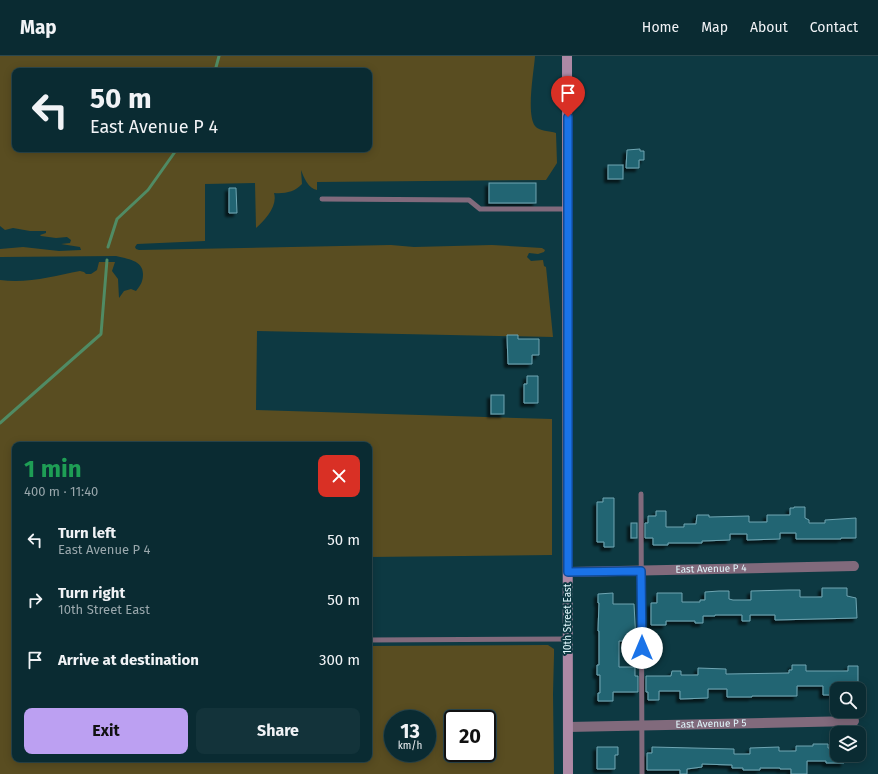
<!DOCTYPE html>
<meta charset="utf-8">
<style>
body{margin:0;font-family:"Fira Sans",sans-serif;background:#13333a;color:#f1f3f6;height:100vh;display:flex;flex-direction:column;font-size:15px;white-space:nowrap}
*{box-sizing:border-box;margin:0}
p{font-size:13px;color:#99a7ac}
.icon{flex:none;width:22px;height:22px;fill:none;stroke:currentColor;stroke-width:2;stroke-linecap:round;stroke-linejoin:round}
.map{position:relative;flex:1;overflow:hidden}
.side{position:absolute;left:12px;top:386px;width:360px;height:320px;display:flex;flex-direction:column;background:#0a2b32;border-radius:8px;box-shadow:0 2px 10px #0003,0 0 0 1px #2a474d}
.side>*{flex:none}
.guide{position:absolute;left:12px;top:12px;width:360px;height:84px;border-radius:8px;box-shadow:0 2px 10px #0003,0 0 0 1px #2a474d;background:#0a2b32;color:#f1f3f6;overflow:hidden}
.fabs{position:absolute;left:830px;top:626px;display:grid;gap:8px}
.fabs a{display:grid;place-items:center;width:36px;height:36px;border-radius:8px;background:#0a2b32;box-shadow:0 2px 10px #0003,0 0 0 1px #2a474d;font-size:20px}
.speed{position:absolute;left:384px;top:654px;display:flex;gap:8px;font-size:20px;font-weight:700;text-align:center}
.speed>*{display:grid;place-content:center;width:52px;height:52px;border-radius:50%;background:#0a2b32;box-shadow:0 2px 10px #0003,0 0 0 1px #2a474d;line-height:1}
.speed small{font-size:10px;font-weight:400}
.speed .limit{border:2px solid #111;border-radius:6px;background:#fff;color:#111}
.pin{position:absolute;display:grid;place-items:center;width:34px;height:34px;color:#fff;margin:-41px -17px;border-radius:50% 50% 50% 0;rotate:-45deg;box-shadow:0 0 4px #0007}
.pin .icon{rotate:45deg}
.me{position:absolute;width:44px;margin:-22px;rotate:0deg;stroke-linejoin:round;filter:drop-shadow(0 0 3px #0008)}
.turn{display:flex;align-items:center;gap:14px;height:84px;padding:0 12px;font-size:18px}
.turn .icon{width:52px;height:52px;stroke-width:2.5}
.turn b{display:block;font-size:28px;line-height:34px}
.round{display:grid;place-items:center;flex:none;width:42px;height:42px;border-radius:8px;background:#13333a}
.head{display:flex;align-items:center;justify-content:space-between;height:68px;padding:0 12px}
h1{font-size:24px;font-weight:700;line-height:30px;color:#1e9e55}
.action{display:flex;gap:8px;margin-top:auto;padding:8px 12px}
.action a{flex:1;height:46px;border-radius:8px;background:#bca0f2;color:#111;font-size:16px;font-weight:700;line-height:46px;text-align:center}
.action a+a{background:#13333a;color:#f1f3f6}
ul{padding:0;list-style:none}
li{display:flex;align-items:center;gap:12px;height:60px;padding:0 12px}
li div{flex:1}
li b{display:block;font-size:15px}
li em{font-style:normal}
header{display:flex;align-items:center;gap:24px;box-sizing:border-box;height:56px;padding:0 20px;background:#0a2b32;border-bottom:1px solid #2a474d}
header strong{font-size:19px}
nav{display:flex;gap:22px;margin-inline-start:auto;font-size:14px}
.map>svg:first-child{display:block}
.green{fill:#594d21;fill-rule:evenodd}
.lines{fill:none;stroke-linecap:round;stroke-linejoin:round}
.stream{stroke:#508b64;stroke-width:3}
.building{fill:#246573;stroke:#6ea5b2;filter:url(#shadow)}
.service{stroke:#816a7c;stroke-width:5}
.minor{stroke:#816a7c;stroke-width:10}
.secondary{stroke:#ad89a5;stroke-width:10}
.route-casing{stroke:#114b97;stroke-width:10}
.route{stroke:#1a73e8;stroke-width:7}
.labels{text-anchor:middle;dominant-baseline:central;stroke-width:4;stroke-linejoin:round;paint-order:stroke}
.street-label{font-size:10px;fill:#e1f8fd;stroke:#0d3942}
</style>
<header>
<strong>Map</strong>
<nav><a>Home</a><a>Map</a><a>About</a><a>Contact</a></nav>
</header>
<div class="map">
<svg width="878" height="718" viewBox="0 0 878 718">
<defs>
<filter id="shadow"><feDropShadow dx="-3.5" dy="3.5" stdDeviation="1" flood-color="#0009"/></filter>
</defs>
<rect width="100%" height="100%" fill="#0d3942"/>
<path class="green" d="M 0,0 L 535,0 C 534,15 526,58 535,70 C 539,75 550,75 556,77 L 557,107 L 546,124 L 317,126 L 317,134 C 308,132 304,122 301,114 L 302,128 C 295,136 284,138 274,137 C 278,150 265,164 256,172 L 255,127 L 205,128 L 205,185 L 137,188 L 135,191 L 136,193 L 139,194 L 391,189 L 414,191 L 492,189 L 542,192 L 545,194 L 544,196 L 538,198 L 529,197 L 527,201 L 531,205 L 543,204 L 544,210 L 546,211 L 553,281 L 257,275 L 256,354 L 552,363 L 552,499 L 369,501 L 369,389 L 15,389 L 15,703 L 369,703 L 369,590 L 548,589 L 554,593 L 554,599 L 553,638 L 554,718 L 0,718 L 0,224 C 27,228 54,220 80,215 L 84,216 L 86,218 L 91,218 L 97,214 L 99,206 L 115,206 L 112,215 L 118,223 L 119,242 L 124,235 L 131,233 L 136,235 C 141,229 143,225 143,218 C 143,204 127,203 116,200 L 0,201 L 0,193 L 23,191 L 59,195 L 81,194 L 80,191 L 61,188 L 70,187 L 71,184 L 67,181 L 56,182 L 41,180 L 40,179 L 46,177 L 46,175 L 30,175 L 13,172 L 5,174 L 0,170 ZM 15,15 L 369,15 L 369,93 L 15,93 ZM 393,663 L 427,663 L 427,697 L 393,697 ZM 453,663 L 487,663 L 487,697 L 453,697 Z"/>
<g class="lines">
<g class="stream">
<path d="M 215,15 L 219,0"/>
<path d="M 108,191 L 117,163 L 148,134 L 177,93"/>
<path d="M 0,367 L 101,278 L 107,204"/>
</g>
</g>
<g class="building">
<path d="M 640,93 L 640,95 L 644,95 L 644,104 L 639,104 L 639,112 L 626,112 L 627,94 Z"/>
<rect x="608" y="109" width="15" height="14"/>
<rect x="489" y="127" width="47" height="20"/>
<path d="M 229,132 L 236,132 L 237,157 L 229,157 Z"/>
<path d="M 507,279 L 518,279 L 518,283 L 539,283 L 539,299 L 532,299 L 532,308 L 508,308 Z"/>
<path d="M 527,320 L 538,320 L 538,347 L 524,347 L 524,328 L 527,328 Z"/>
<rect x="491" y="339" width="13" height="19"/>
<path d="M 603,442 L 614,442 L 614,491 L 604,491 L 604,486 L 597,486 L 597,446 L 603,446 Z"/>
<path d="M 794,451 L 805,451 L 805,462 L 809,464 L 809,467 L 825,467 L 825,464 L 856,462 L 856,482 L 841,482 L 841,483 L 796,483 L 796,477 L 780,477 L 780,483 L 747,484 L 747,478 L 730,478 L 730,484 L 702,485 L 702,487 L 668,487 L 668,489 L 653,489 L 653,482 L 645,482 L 645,467 L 648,467 L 648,460 L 656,460 L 656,455 L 666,455 L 666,471 L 684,471 L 684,468 L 696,468 L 697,459 L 709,459 L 709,461 L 749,460 L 749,466 L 767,466 L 767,459 L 790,459 L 790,452 L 794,452 Z"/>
<rect x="631" y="467" width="6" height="15"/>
<path d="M 822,532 L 847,532 L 847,540 L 856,542 L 857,562 L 775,564 L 775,559 L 750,559 L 750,565 L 742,565 L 742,559 L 715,559 L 715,560 L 703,560 L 703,567 L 695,567 L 695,565 L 666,565 L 666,569 L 651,569 L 651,547 L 657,547 L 657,537 L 682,537 L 682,546 L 700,546 L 700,544 L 705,544 L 705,536 L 719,535 L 729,535 L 729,543 L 733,544 L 751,544 L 751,535 L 789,534 L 800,534 L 800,541 L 822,541 Z"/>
<path d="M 613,537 L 613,548 L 634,548 L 636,585 L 619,585 L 619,611 L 635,611 L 635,620 L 638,620 L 638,636 L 613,636 L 613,645 L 598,645 L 598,637 L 600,637 L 600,619 L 597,619 L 597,609 L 599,609 L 599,575 L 598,575 L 599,547 L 598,547 L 598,538 Z"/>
<path d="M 792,609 L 806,609 L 806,615 L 848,615 L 848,610 L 858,610 L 858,630 L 847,630 L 847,633 L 837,633 L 837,638 L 832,638 L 832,639 L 823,639 L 823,630 L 797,630 L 797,640 L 752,640 L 752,641 L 727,641 L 727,633 L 708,633 L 708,642 L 680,643 L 680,635 L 659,635 L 659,644 L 648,644 L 648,636 L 646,636 L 646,620 L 671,620 L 672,615 L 681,615 L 681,619 L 698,619 L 698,612 L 726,613 L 726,618 L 789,617 L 789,614 L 792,614 Z"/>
<path d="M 813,688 L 828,688 L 828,692 L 837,692 L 837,699 L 844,699 L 844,707 L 826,707 L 826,705 L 807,705 L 807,718 L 791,718 L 791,713 L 780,713 L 780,712 L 760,712 L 760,714 L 743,714 L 743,712 L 732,712 L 732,709 L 702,708 L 702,711 L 687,713 L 687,718 L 680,718 L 680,714 L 647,714 L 647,697 L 652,697 L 652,691 L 734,693 L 734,698 L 750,698 L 750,692 L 779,691 L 779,695 L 796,695 L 796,690 L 813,690 Z"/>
<path d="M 597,691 L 618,691 L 618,699 L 615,699 L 615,713 L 597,713 Z"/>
</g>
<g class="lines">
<g class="service">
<path d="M 322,143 L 469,144 L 480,153 L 568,153"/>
<path d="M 641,438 L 642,718"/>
<path d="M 369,584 L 568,583"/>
</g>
<g class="minor">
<path id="s1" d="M 569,516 L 854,510"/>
<path id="s2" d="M 568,671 L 854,665"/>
</g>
<path class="secondary" d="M 567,0 L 568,718"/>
</g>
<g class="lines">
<defs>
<path id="route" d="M 568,61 L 568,516 L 641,515 L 642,592"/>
</defs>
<use href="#route" class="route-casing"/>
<use href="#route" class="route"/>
</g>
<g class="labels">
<g class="street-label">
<text stroke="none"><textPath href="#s1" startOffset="142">East Avenue P 4</textPath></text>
<text transform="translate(568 563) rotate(-90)">10th Street East</text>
<text stroke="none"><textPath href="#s2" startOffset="143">East Avenue P 5</textPath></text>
</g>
</g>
</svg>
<div class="fabs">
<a><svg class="icon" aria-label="search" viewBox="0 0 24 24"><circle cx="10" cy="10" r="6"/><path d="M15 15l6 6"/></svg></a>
<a><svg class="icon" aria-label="layers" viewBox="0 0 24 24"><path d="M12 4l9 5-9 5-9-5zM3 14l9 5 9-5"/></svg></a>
</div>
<div class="speed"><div>13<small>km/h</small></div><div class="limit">20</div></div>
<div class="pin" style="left:568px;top:61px;background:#d93025"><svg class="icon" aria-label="arrive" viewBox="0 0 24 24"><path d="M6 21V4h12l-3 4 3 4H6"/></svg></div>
<svg class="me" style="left:642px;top:592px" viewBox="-20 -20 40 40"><circle r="19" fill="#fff"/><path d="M0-13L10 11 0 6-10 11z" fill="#1a73e8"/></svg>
<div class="guide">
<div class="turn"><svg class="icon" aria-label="left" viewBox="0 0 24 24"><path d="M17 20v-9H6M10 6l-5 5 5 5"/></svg><div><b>50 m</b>East Avenue P 4</div></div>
</div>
<section class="side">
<div class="head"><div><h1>1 min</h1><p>400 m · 11:40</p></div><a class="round" style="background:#d93025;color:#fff"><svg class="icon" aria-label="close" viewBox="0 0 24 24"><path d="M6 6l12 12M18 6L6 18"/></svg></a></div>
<ul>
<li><svg class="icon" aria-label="left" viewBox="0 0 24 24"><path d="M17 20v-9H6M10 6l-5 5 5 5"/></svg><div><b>Turn left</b><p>East Avenue P 4</p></div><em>50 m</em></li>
<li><svg class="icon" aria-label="right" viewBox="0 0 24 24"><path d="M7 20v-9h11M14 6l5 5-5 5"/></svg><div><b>Turn right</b><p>10th Street East</p></div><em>50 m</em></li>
<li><svg class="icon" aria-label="arrive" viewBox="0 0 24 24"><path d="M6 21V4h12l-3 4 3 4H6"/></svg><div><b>Arrive at destination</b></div><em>300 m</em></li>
</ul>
<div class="action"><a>Exit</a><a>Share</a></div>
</section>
</div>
